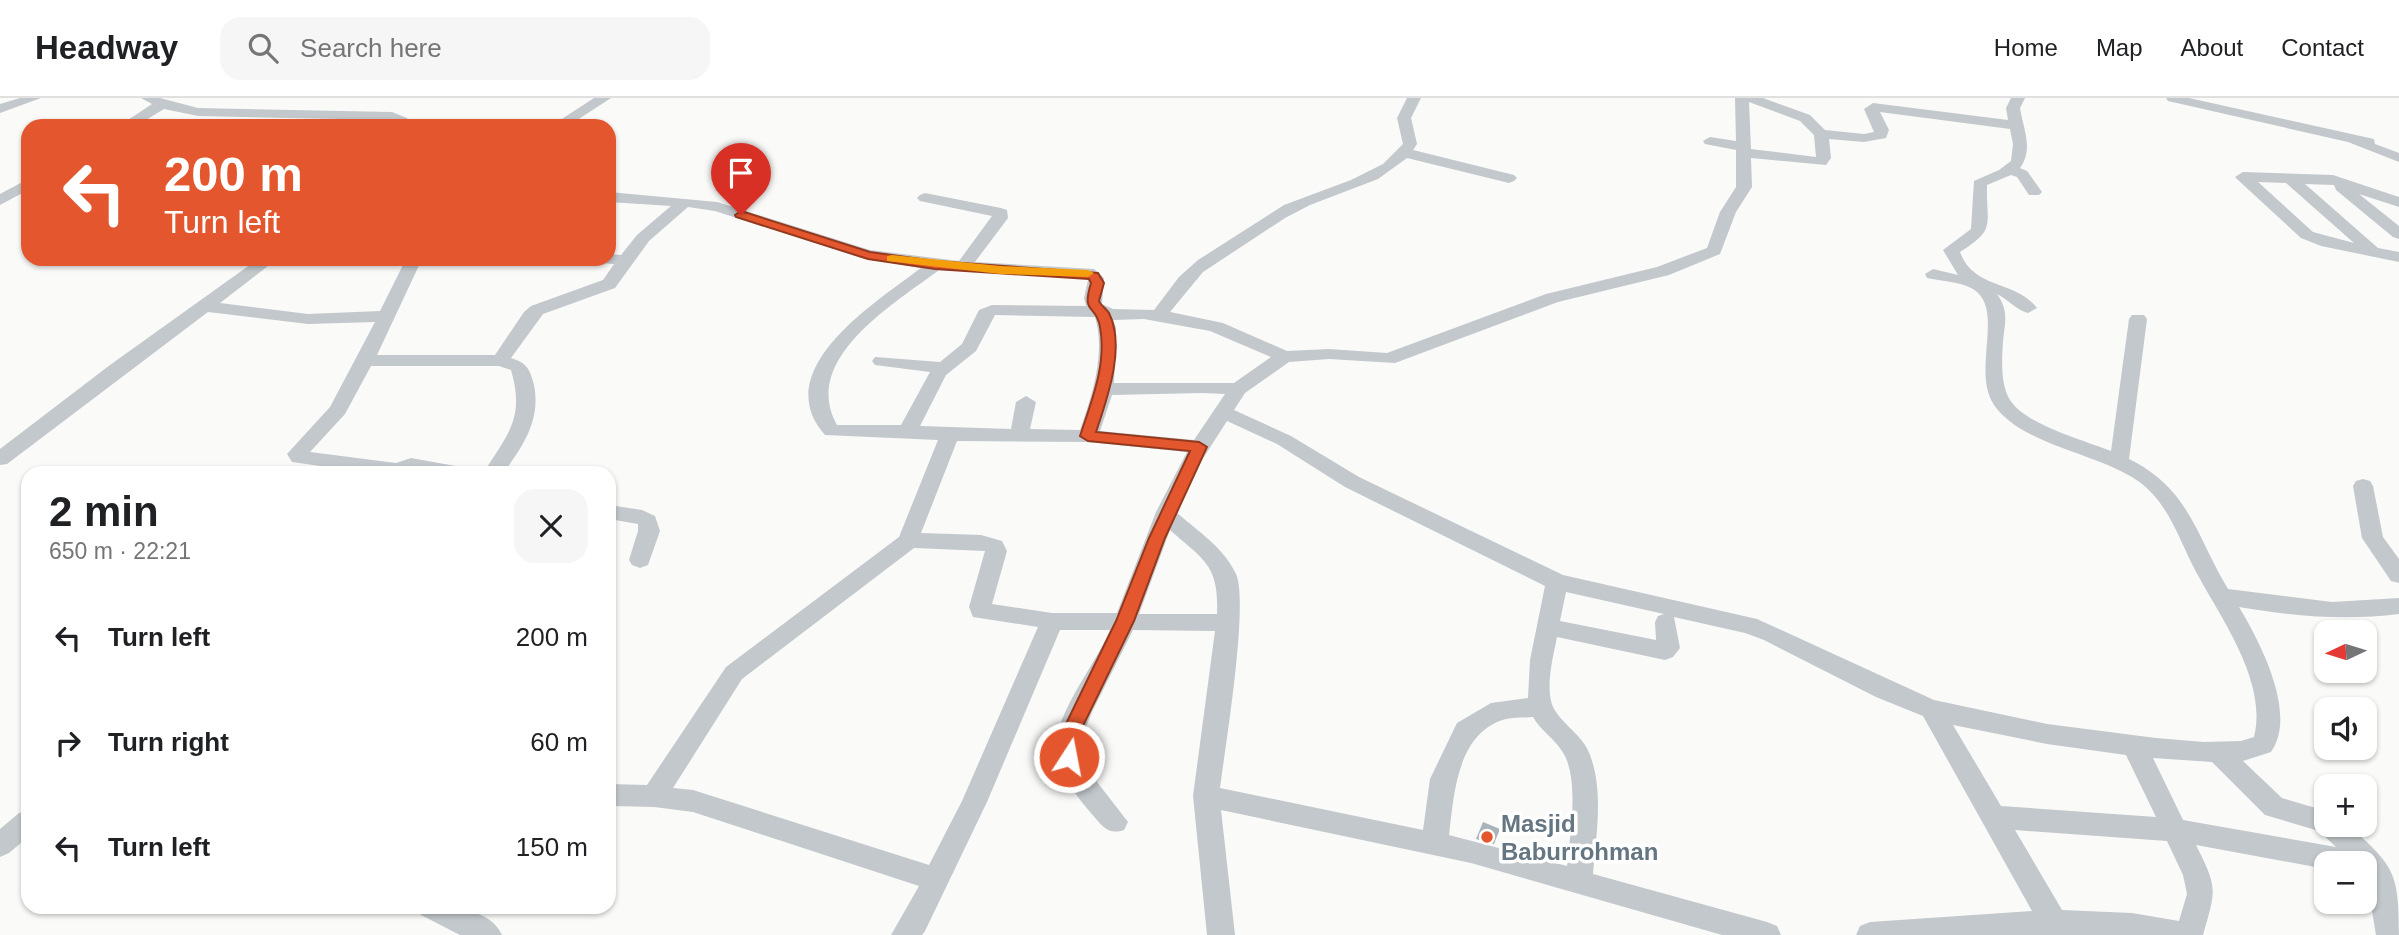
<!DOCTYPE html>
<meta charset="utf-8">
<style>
body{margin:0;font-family:Arial,sans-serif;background:#f6f6f6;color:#202124;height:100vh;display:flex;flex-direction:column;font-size:26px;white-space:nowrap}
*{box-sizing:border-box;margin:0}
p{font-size:23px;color:#757577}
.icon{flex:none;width:38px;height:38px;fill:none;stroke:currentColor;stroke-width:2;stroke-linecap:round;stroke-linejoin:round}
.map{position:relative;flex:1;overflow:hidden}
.details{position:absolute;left:21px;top:368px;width:595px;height:448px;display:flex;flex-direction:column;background:#fff;border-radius:21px;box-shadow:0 2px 5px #0004}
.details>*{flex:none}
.top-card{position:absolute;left:21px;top:21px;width:595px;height:147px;border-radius:21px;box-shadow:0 2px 5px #0004;background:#e4572e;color:#fff;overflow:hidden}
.needle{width:46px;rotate:266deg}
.buttons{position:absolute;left:2314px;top:522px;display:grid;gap:14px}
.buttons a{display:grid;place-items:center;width:63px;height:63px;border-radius:14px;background:#fff;box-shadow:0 2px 5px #0004;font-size:35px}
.pin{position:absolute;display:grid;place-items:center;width:60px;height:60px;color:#fff;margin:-72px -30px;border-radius:50% 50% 50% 0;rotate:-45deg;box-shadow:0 0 7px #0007}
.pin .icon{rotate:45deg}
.me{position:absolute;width:77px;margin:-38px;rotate:11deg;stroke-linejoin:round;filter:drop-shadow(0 0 5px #0008)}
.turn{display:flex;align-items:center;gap:24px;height:147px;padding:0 28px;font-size:32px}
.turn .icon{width:91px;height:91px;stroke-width:2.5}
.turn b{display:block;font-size:49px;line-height:60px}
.round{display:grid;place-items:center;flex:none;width:74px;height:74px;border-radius:21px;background:#f6f6f6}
.head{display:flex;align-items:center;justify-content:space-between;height:119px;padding:0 28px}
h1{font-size:42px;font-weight:700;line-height:52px}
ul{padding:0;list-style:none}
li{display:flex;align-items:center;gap:21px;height:105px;padding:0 28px}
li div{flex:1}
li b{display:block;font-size:26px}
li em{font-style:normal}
header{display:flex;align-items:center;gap:42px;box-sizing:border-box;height:98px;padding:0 35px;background:#fff;border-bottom:2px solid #e0e0e0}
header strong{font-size:33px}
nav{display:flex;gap:38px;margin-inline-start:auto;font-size:24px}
.search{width:490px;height:63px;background:#f6f6f6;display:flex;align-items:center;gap:18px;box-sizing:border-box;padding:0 24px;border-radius:21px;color:#757577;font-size:26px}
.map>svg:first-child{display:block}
.building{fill:#aab3b9}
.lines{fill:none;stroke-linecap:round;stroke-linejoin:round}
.minor{fill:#c3c8cc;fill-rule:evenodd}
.route{fill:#e4572e;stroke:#94391e;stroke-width:2}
.slow{fill:#f59e0b}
.poi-dot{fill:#e4572e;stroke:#fff;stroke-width:2.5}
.labels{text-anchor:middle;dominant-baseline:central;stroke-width:7;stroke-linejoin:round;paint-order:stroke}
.near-poi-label{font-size:24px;font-weight:bold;fill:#657683;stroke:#fff;text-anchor:start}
</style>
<header>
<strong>Headway</strong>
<div class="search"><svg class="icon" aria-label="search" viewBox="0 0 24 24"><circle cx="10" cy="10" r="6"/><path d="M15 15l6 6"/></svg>Search here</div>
<nav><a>Home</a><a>Map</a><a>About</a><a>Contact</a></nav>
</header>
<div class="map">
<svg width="2399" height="837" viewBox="0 0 2399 837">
<rect width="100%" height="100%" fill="#fafaf8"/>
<path class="building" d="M 1483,724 L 1500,731 L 1494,746 L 1476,741 Z"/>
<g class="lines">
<g class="minor">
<path d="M 20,0 L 41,0 L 0,15 L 0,6 Z"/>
<path d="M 141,0 L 160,0 L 198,10 L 392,14 L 407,20 L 410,28 L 396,28 L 389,22 L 198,18 L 164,11 L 136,28 L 119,28 L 152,6 Z"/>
<path d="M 594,0 L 611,0 L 568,28 L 551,28 Z"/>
<path d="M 1407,0 L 1421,0 L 1411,20 L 1417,46 L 1413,52 L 1514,77 L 1517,80 L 1514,83 L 1509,85 L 1407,60 L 1378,81 L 1310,107 L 1285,120 L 1203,174 L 1170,214 L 1223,225 L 1287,253 L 1329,251 L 1387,255 L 1546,196 L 1657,169 L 1707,150 L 1720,114 L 1736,89 L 1736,52 L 1705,46 L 1703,43 L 1710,39 L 1736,43 L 1735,0 L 1763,0 L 1810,17 L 1825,32 L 1864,36 L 1874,34 L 1864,11 L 1873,5 L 2008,22 L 2006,10 L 2011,0 L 2025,0 L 2020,10 C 2023,30 2034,51 2020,70 L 2027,73 L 2042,94 L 2039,97 L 2029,97 L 2017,79 L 2011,77 L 1987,87 C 1986,127 1997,131 1960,154 C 1974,192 2014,181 2037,210 L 2028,215 C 2016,212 2008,201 1997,196 C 2009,213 2005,224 2003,243 C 2002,260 2000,286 2010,302 C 2026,327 2083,342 2111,353 L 2129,221 L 2132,217 L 2144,217 L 2147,221 L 2129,361 C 2190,391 2196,438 2228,491 L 2332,504 L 2399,500 L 2399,516 C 2345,523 2292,518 2239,509 C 2260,544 2298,616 2271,654 L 2243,663 L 2282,700 L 2326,713 L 2326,726 L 2347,726 C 2394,768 2399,773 2399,837 L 2376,837 L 2364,765 L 2326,765 L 2326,771 L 2196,747 C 2218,791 2216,791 2203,837 L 1856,837 L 1860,828 L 1870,824 L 2032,813 L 1923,618 L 1876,599 L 1764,542 L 1745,535 L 1674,519 L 1680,550 L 1673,559 L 1665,562 L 1557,539 C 1553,560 1543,596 1556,614 C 1567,630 1583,638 1590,657 C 1604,694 1596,737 1593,776 L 1767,824 L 1777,828 L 1781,837 L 1722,837 L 1471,765 L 1221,712 L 1235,837 L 1207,837 L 1193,698 L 1215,533 L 1133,532 L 1092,614 L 1080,645 L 1087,671 L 1128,724 L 1124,732 C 1107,738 1101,726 1090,714 C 1076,697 1052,668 1056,643 C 1062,606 1095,567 1110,532 L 1060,532 L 987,704 L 925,833 L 922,837 L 891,837 L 919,788 L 693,714 L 654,709 L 609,708 L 609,686 L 647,687 L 726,569 L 899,439 L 938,342 L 825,337 C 767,272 876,204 921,170 L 862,160 L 715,113 L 688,109 L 649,143 L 615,190 L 543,216 L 511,260 C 527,265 530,271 534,287 C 541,322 523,348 504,374 L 484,374 C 508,336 525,320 511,272 L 499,268 L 371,268 L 345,316 L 310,354 L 396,365 L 411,360 L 461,369 L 464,374 L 363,374 L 299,365 L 292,364 L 287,356 L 330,309 L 375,224 L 308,226 L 208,214 L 7,366 L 0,367 L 0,351 L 110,267 L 258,161 L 277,161 L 220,205 L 308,216 L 380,213 L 406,161 L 422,161 L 377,257 L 495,257 L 524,214 L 531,208 L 603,182 L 614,166 L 599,165 L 597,161 L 609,161 L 609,156 L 621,157 L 637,137 L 671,108 L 609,104 L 609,94 L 717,104 L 870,152 L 959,163 L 992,118 L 920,103 L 917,100 L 920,97 L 925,95 L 1001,110 L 1007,112 L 1008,120 L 975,164 L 1094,171 L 1104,180 L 1102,206 L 1113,211 L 1154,212 L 1179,179 L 1198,162 L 1284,107 L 1351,82 L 1383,66 L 1403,46 L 1397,20 ZM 1749,4 L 1800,23 L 1814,37 L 1816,59 L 1751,51 ZM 1880,14 L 2010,31 L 2013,46 L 2011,63 L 1999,72 L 1974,83 L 1971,131 L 1943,152 L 1958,177 L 1933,171 L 1925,176 L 1927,180 C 1941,183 1962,184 1973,191 C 2007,212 1968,277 1997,311 C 2029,349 2097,355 2138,383 C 2168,404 2179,441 2195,472 C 2220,519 2268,583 2254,639 L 2241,643 L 2204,644 L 2156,640 L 2047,626 L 1934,602 L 1757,521 L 1563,477 L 1359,379 L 1291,338 L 1234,312 L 1245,295 L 1289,264 L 1329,261 L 1395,265 L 1558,204 L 1669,177 L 1720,156 L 1736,114 L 1752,89 L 1751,60 L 1826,67 L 1831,60 L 1829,41 L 1864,44 L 1886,40 L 1889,32 ZM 939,172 L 1084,180 L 1088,182 L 1084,200 L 1086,208 L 992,207 L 979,212 L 962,246 L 940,264 L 875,259 L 872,263 L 875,267 L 930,274 L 901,327 L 837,327 C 800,261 894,206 939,172 ZM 995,217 L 1095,219 C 1106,255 1092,298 1080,332 L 1030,331 L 1036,304 L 1026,298 L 1016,304 L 1011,331 L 920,328 L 946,277 L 976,253 ZM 1144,221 L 1210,233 L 1271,259 L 1234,285 L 1114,285 L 1116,230 L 1113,222 ZM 1203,295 L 1225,296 L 1194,342 L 1100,333 L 1112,297 ZM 1227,323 L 1277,346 L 1345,389 L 1545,488 L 1530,562 L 1528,600 L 1491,605 L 1457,625 L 1430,681 L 1423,732 L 1220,690 C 1225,651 1249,505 1236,476 C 1224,450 1198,433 1177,415 L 1202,362 ZM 957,343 L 1088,344 L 1187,354 L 1156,414 L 1117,515 L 1052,515 L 992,506 L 1007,453 L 1002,443 L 981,437 L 921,435 ZM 1170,432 C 1204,462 1219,467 1217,516 L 1139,516 ZM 914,450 L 985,453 L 969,509 L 973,519 L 1038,529 L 962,703 L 929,767 L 693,692 L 673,690 L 742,581 ZM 1566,494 L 1664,516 L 1658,518 L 1655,524 L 1656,542 L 1560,523 ZM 1533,619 C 1541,633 1554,640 1562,653 C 1580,679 1570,738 1567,768 L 1449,737 C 1454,696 1457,634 1506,621 C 1514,619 1525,620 1533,619 ZM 1953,627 L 2047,646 L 2126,657 L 2156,719 L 2001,708 ZM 2153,660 L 2212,664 L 2265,717 L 2319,733 L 2336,749 L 2183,722 ZM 2015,732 L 2167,743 L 2183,777 L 2187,796 L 2179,823 L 2132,815 L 2062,812 Z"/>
<path d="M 2166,0 L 2189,0 L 2374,41 L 2375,46 L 2399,55 L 2399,64 L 2348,44 L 2168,3 Z"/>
<path d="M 2243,74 L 2333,77 L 2399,99 L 2399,109 L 2359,96 L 2399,128 L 2399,141 L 2393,139 L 2336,92 L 2334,87 L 2305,86 L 2378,150 L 2399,154 L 2399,164 L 2321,148 L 2301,140 L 2238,82 L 2235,79 ZM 2258,84 L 2286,85 L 2354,145 L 2313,134 Z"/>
<path d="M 28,81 L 28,92 L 0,107 L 0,96 Z"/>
<path d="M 2363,381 L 2370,383 L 2373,388 L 2383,439 L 2399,461 L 2399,485 L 2391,483 L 2362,440 L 2353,388 L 2356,383 Z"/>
<path d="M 609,407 L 642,412 L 655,418 L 660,433 L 648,467 L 640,470 L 632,467 L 629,462 L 638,433 L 638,426 L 609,421 Z"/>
<path d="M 28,712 L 28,739 L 9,755 L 0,759 L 0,731 L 19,715 Z"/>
<path d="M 417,808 C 444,808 489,808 502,837 L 460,837 L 421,817 Z"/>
</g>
</g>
<path class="route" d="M 741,113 L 870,154 L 935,163 L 1098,175 L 1104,185 L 1099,203 C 1101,208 1106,210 1109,215 C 1126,249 1107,301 1096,334 L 1199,344 L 1207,349 L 1165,440 L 1134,523 L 1080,634 L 1075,665 L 1069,667 L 1062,665 C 1057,654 1058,644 1062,634 L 1116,523 L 1149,440 L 1190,353 L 1088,343 L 1080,338 C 1091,304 1107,267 1100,229 C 1096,205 1081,218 1091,185 L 1089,181 L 935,171 L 868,161 L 736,119 L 735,117 Z"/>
<path class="slow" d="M 892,157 L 1000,168 L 1088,172 L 1094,175 L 1088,179 L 1000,176 L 887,163 L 887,158 Z"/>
<circle class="poi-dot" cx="1487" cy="739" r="7"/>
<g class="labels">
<g class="near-poi-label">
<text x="1501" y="725">Masjid<tspan x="1501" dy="28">Baburrohman</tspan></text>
</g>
</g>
</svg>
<div class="buttons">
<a><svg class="needle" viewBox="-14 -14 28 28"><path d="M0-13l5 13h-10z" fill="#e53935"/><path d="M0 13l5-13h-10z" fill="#757577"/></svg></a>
<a><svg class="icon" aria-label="sound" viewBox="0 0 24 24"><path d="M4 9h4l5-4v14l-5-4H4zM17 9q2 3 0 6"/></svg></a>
<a>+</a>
<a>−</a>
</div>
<div class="pin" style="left:741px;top:117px;background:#d93025"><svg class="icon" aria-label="arrive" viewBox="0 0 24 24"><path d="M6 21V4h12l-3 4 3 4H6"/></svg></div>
<svg class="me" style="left:1069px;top:659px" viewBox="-20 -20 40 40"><circle r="17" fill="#e4572e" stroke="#fff" stroke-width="3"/><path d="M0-11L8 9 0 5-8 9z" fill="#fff"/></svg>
<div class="top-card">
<div class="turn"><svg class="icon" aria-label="left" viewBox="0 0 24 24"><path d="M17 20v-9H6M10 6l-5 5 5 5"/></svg><div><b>200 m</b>Turn left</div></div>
</div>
<section class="details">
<div class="head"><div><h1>2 min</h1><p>650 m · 22:21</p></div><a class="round"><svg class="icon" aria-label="close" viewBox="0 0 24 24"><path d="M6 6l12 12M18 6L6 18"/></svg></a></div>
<ul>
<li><svg class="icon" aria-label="left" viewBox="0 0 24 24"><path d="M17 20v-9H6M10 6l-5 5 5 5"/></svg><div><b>Turn left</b></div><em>200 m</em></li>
<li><svg class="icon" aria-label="right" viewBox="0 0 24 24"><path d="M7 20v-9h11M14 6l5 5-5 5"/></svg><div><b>Turn right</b></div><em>60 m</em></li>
<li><svg class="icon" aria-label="left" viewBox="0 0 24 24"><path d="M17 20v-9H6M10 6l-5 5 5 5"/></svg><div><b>Turn left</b></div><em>150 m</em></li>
</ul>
</section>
</div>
